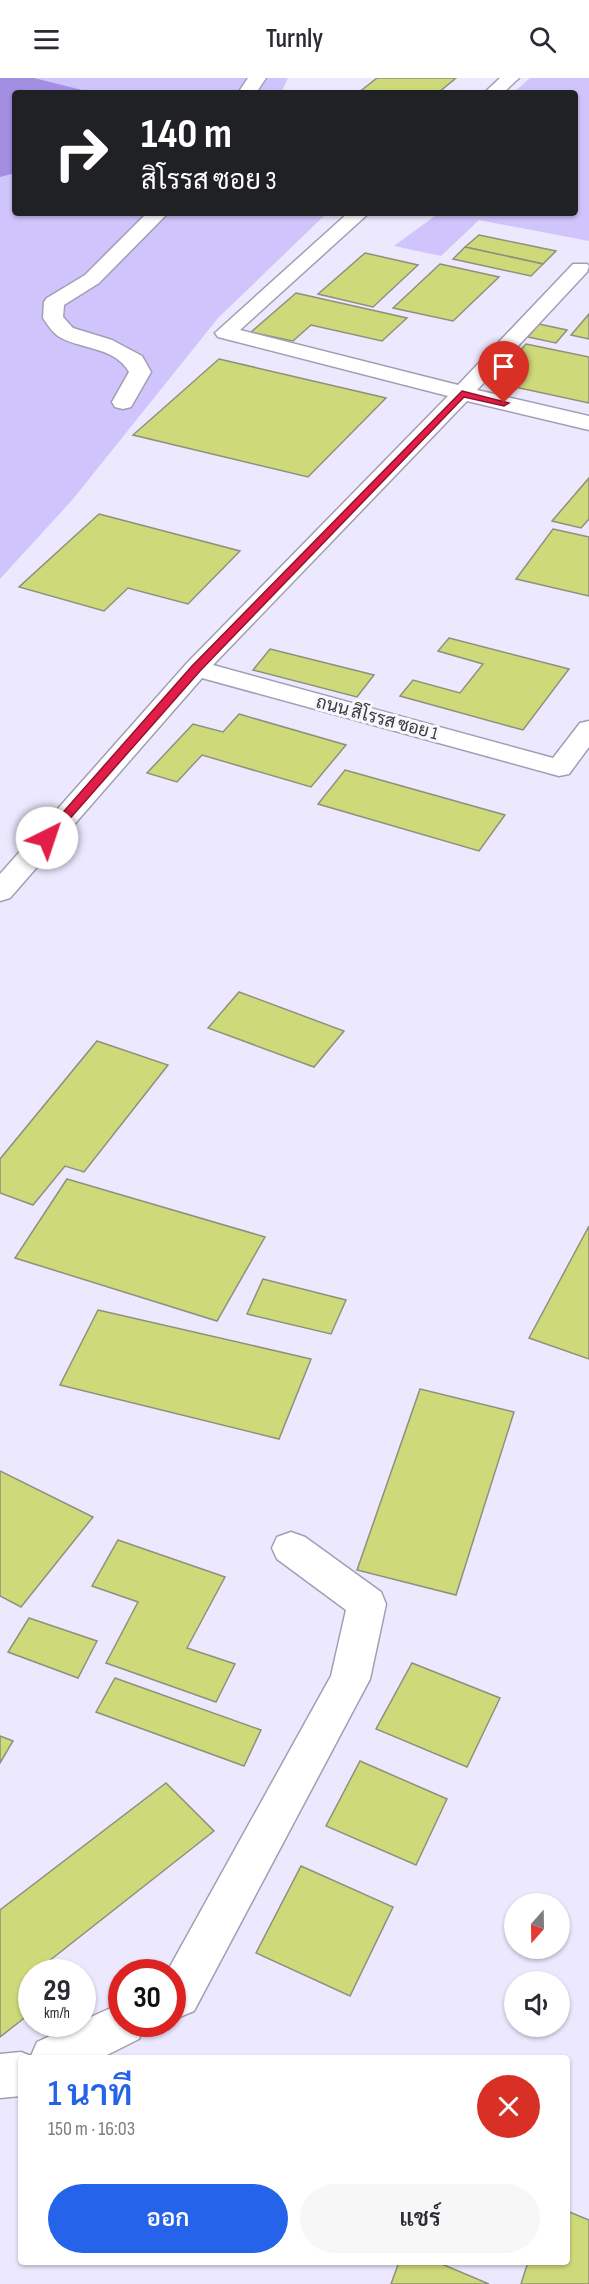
<!DOCTYPE html>
<html lang="th">
<meta charset="utf-8">
<style>
body{margin:0;font-family:"Sofia Sans Condensed",Sarabun,sans-serif;background:#f7f7f7;color:#2b2b33;height:100vh;display:flex;flex-direction:column;font-size:22px;white-space:nowrap}
*{box-sizing:border-box;margin:0}
p{font-size:20px;color:#7c7c81}
.icon{flex:none;width:33px;height:33px;fill:none;stroke:currentColor;stroke-width:2;stroke-linecap:round;stroke-linejoin:round}
.map{position:relative;flex:1;overflow:hidden}
.panel{position:absolute;left:18px;top:1977px;width:552px;height:210px;display:flex;flex-direction:column;background:#fff;border-radius:6px;box-shadow:0 2px 4px #0004}
.panel>*{flex:none}
.top-card{position:absolute;left:12px;top:12px;width:566px;height:126px;border-radius:6px;box-shadow:0 2px 4px #0004;background:#202124;color:#fff;overflow:hidden}
.needle{width:39px;rotate:200deg}
.buttons{position:absolute;left:504px;top:1815px;display:grid;gap:12px}
.buttons a{display:grid;place-items:center;width:66px;height:66px;border-radius:50%;background:#fff;box-shadow:0 2px 4px #0004;font-size:30px}
.speed{position:absolute;left:18px;top:1881px;display:flex;gap:12px;font-size:30px;font-weight:700;text-align:center}
.speed>*{display:grid;place-content:center;width:78px;height:78px;border-radius:50%;background:#fff;box-shadow:0 2px 4px #0004;line-height:1}
.speed small{font-size:15px;font-weight:400}
.speed .limit{border:9px solid #d22;background:#fff;color:#111}
.pin{position:absolute;display:grid;place-items:center;width:51px;height:51px;color:#fff;margin:-62px -26px;border-radius:50% 50% 50% 0;rotate:-45deg;box-shadow:0 0 6px #0007}
.pin .icon{rotate:45deg}
.me{position:absolute;width:66px;margin:-33px;rotate:41deg;stroke-linejoin:round;filter:drop-shadow(0 0 4px #0008)}
.turn{display:flex;align-items:center;gap:21px;height:126px;padding:0 30px;font-size:27px}
.turn .icon{width:78px;height:78px;stroke-width:2.5}
.turn b{display:block;font-size:42px;line-height:51px}
.round{display:grid;place-items:center;flex:none;width:63px;height:63px;border-radius:32px;background:#f7f7f7}
.headline{display:flex;align-items:center;justify-content:space-between;height:102px;padding:0 30px}
h1{font-size:36px;font-weight:600;line-height:45px;color:#2563eb}
.action{display:flex;gap:12px;margin-top:auto;padding:12px 30px}
.action a{flex:1;height:69px;border-radius:36px;background:#2563eb;color:#fff;font-size:24px;font-weight:600;line-height:69px;text-align:center}
.action a+a{background:#f7f7f7;color:#2b2b33}
header{display:flex;justify-content:space-between;align-items:center;height:78px;padding:0 30px;background:#fff;font-size:27px;font-weight:600}
.map>svg:first-child{display:block}
.green{fill:#d0c4fc}
.water{fill:#a38ee2}
.building{fill:#ced979;stroke:#8e917d;stroke-width:1.5}
.lines{fill:none;stroke-linecap:round;stroke-linejoin:round}
.minor-casing{stroke:#a29eb3;stroke-width:3}
.minor{fill:#fff;fill-rule:evenodd}
.route{fill:#e11d48;stroke:#92132f;stroke-width:1.5}
.labels{text-anchor:middle;dominant-baseline:central;stroke-width:6;stroke-linejoin:round;paint-order:stroke}
.street-label{font-size:18px;fill:#3a3841;stroke:#f8f8fc}
</style>
<header><svg class="icon" aria-label="menu" viewBox="0 0 24 24"><path d="M4 6h16M4 12h16M4 18h16"/></svg>Turnly<svg class="icon" aria-label="search" viewBox="0 0 24 24"><circle cx="10" cy="10" r="6"/><path d="M15 15l6 6"/></svg></header>
<div class="map">
<svg width="589" height="2206" viewBox="0 0 589 2206">
<rect width="100%" height="100%" fill="#ece8fe"/>
<g class="green">
<path d="M 0,0 L 288,0 L 281,15 L 15,15 L 15,135 L 327,135 L 218,240 L 73,421 L 0,501 Z"/>
<path d="M 530,0 L 589,0 L 589,163 L 479,142 L 441,178 L 394,168 L 439,135 L 574,135 L 574,15 L 513,15 Z"/>
</g>
<path class="water" d="M 0,0 L 34,0 L 94,15 L 15,15 L 15,95 L 0,99 Z"/>
<g class="building">
<path d="M 377,0 L 456,0 L 438,15 L 358,15 Z"/>
<path d="M 479,157 L 556,173 L 543,186 L 465,169 Z"/>
<path d="M 465,169 L 543,186 L 531,198 L 453,181 Z"/>
<path d="M 365,175 L 418,187 L 373,229 L 318,216 Z"/>
<path d="M 440,186 L 499,199 L 453,243 L 393,230 Z"/>
<path d="M 296,215 L 407,240 L 382,263 L 311,247 L 293,263 L 251,254 Z"/>
<path d="M 589,236 L 589,261 L 571,257 Z"/>
<path d="M 539,246 L 567,252 L 556,265 L 528,259 Z"/>
<path d="M 526,266 L 589,279 L 589,325 L 492,304 Z"/>
<path d="M 219,281 L 386,320 L 308,399 L 133,357 Z"/>
<path d="M 589,400 L 589,441 L 581,450 L 552,443 Z"/>
<path d="M 99,436 L 240,473 L 188,526 L 128,510 L 104,533 L 19,509 Z"/>
<path d="M 553,451 L 589,459 L 589,518 L 516,501 Z"/>
<path d="M 449,560 L 569,591 L 523,652 L 400,618 L 413,602 L 460,615 L 483,586 L 438,573 Z"/>
<path d="M 270,571 L 374,597 L 357,619 L 253,592 Z"/>
<path d="M 239,636 L 346,667 L 311,709 L 202,677 L 177,704 L 147,695 L 193,646 L 223,654 Z"/>
<path d="M 345,692 L 505,737 L 479,773 L 318,726 Z"/>
<path d="M 239,914 L 344,953 L 314,989 L 208,950 Z"/>
<path d="M 97,963 L 168,987 L 84,1094 L 65,1088 L 33,1127 L 0,1115 L 0,1081 Z"/>
<path d="M 67,1101 L 265,1159 L 217,1243 L 15,1180 Z"/>
<path d="M 589,1148 L 589,1281 L 529,1260 Z"/>
<path d="M 263,1201 L 346,1222 L 331,1256 L 247,1236 Z"/>
<path d="M 98,1232 L 311,1281 L 279,1361 L 60,1307 Z"/>
<path d="M 420,1311 L 514,1334 L 456,1517 L 357,1492 Z"/>
<path d="M 0,1393 L 93,1439 L 21,1529 L 0,1518 Z"/>
<path d="M 118,1462 L 225,1499 L 187,1570 L 235,1586 L 216,1624 L 106,1585 L 138,1524 L 92,1508 Z"/>
<path d="M 29,1540 L 97,1563 L 78,1600 L 8,1574 Z"/>
<path d="M 412,1585 L 500,1620 L 467,1689 L 376,1651 Z"/>
<path d="M 115,1600 L 261,1652 L 244,1688 L 96,1634 Z"/>
<path d="M 0,1658 L 13,1663 L 0,1685 Z"/>
<path d="M 360,1683 L 447,1721 L 416,1787 L 326,1748 Z"/>
<path d="M 166,1705 L 214,1753 L 35,1894 L 32,1894 L 32,1934 L 0,1959 L 0,1832 Z"/>
<path d="M 301,1788 L 393,1829 L 350,1918 L 256,1875 Z"/>
<path d="M 567,2133 L 589,2142 L 589,2206 L 521,2206 L 528,2184 L 567,2184 Z"/>
<path d="M 399,2184 L 437,2184 L 489,2206 L 391,2206 Z"/>
</g>
<g class="lines">
<defs>
<g id="minor">
<path d="M 248,0 L 266,0 L 256,15 L 238,15 Z"/>
<path d="M 500,0 L 519,0 L 503,15 L 484,15 Z"/>
<path d="M 147,135 L 168,135 L 99,205 L 64,227 L 63,239 L 73,250 L 112,262 L 142,278 L 151,294 L 131,329 L 123,331 L 115,329 L 112,324 L 129,294 C 115,268 77,271 58,258 C 52,254 47,246 43,240 L 44,224 L 47,220 L 85,197 Z"/>
<path d="M 348,135 L 369,135 L 240,252 L 458,307 L 573,186 L 587,186 L 589,188 L 587,194 L 477,312 L 589,338 L 589,352 L 467,323 L 213,587 L 553,680 L 580,645 L 589,643 L 589,669 L 569,696 L 559,698 L 202,600 L 10,820 L 0,823 L 0,796 L 187,585 L 448,318 L 218,259 L 215,255 Z"/>
<path d="M 291,1454 L 305,1459 L 381,1514 L 386,1526 L 370,1601 L 194,1933 L 172,1942 L 172,1894 L 167,1894 L 331,1598 L 346,1532 L 277,1481 L 272,1470 L 277,1459 Z"/>
<path d="M 122,1925 L 122,1946 L 145,1946 L 139,1961 L 101,1980 L 21,1980 L 21,2018 L 0,2020 L 0,1976 L 21,1974 L 31,1978 L 37,1964 L 76,1946 L 82,1946 L 82,1943 Z"/>
</g>
</defs>
<use href="#minor" class="minor-casing"/>
<use href="#minor" class="minor"/>
</g>
<path class="route" d="M 462,313 L 509,325 L 504,328 L 464,319 L 200,593 L 51,762 L 43,762 L 43,757 L 192,588 Z"/>
<g class="labels">
<g class="street-label">
<text transform="translate(377 640) rotate(15)">ถนน สิโรรส ซอย 1</text>
</g>
</g>
</svg>
<div class="buttons">
<a><svg class="needle" viewBox="-14 -14 28 28"><path d="M0-13l5 13h-10z" fill="#e53935"/><path d="M0 13l5-13h-10z" fill="#7c7c81"/></svg></a>
<a><svg class="icon" aria-label="sound" viewBox="0 0 24 24"><path d="M4 9h4l5-4v14l-5-4H4zM17 9q2 3 0 6"/></svg></a>
</div>
<div class="speed"><div>29<small>km/h</small></div><div class="limit">30</div></div>
<div class="pin" style="left:504px;top:325px;background:#d93025"><svg class="icon" aria-label="arrive" viewBox="0 0 24 24"><path d="M6 21V4h12l-3 4 3 4H6"/></svg></div>
<svg class="me" style="left:47px;top:760px" viewBox="-20 -20 40 40"><circle r="19" fill="#fff"/><path d="M0-13L10 11 0 6-10 11z" fill="#e11d48"/></svg>
<div class="top-card">
<div class="turn"><svg class="icon" aria-label="right" viewBox="0 0 24 24"><path d="M7 20v-9h11M14 6l5 5-5 5"/></svg><div><b>140 m</b>สิโรรส ซอย 3</div></div>
</div>
<section class="panel">
<div class="headline"><div><h1>1 นาที</h1><p>150 m · 16:03</p></div><a class="round" style="background:#d93025;color:#fff"><svg class="icon" aria-label="close" viewBox="0 0 24 24"><path d="M6 6l12 12M18 6L6 18"/></svg></a></div>
<div class="action"><a>ออก</a><a>แชร์</a></div>
</section>
</div>
